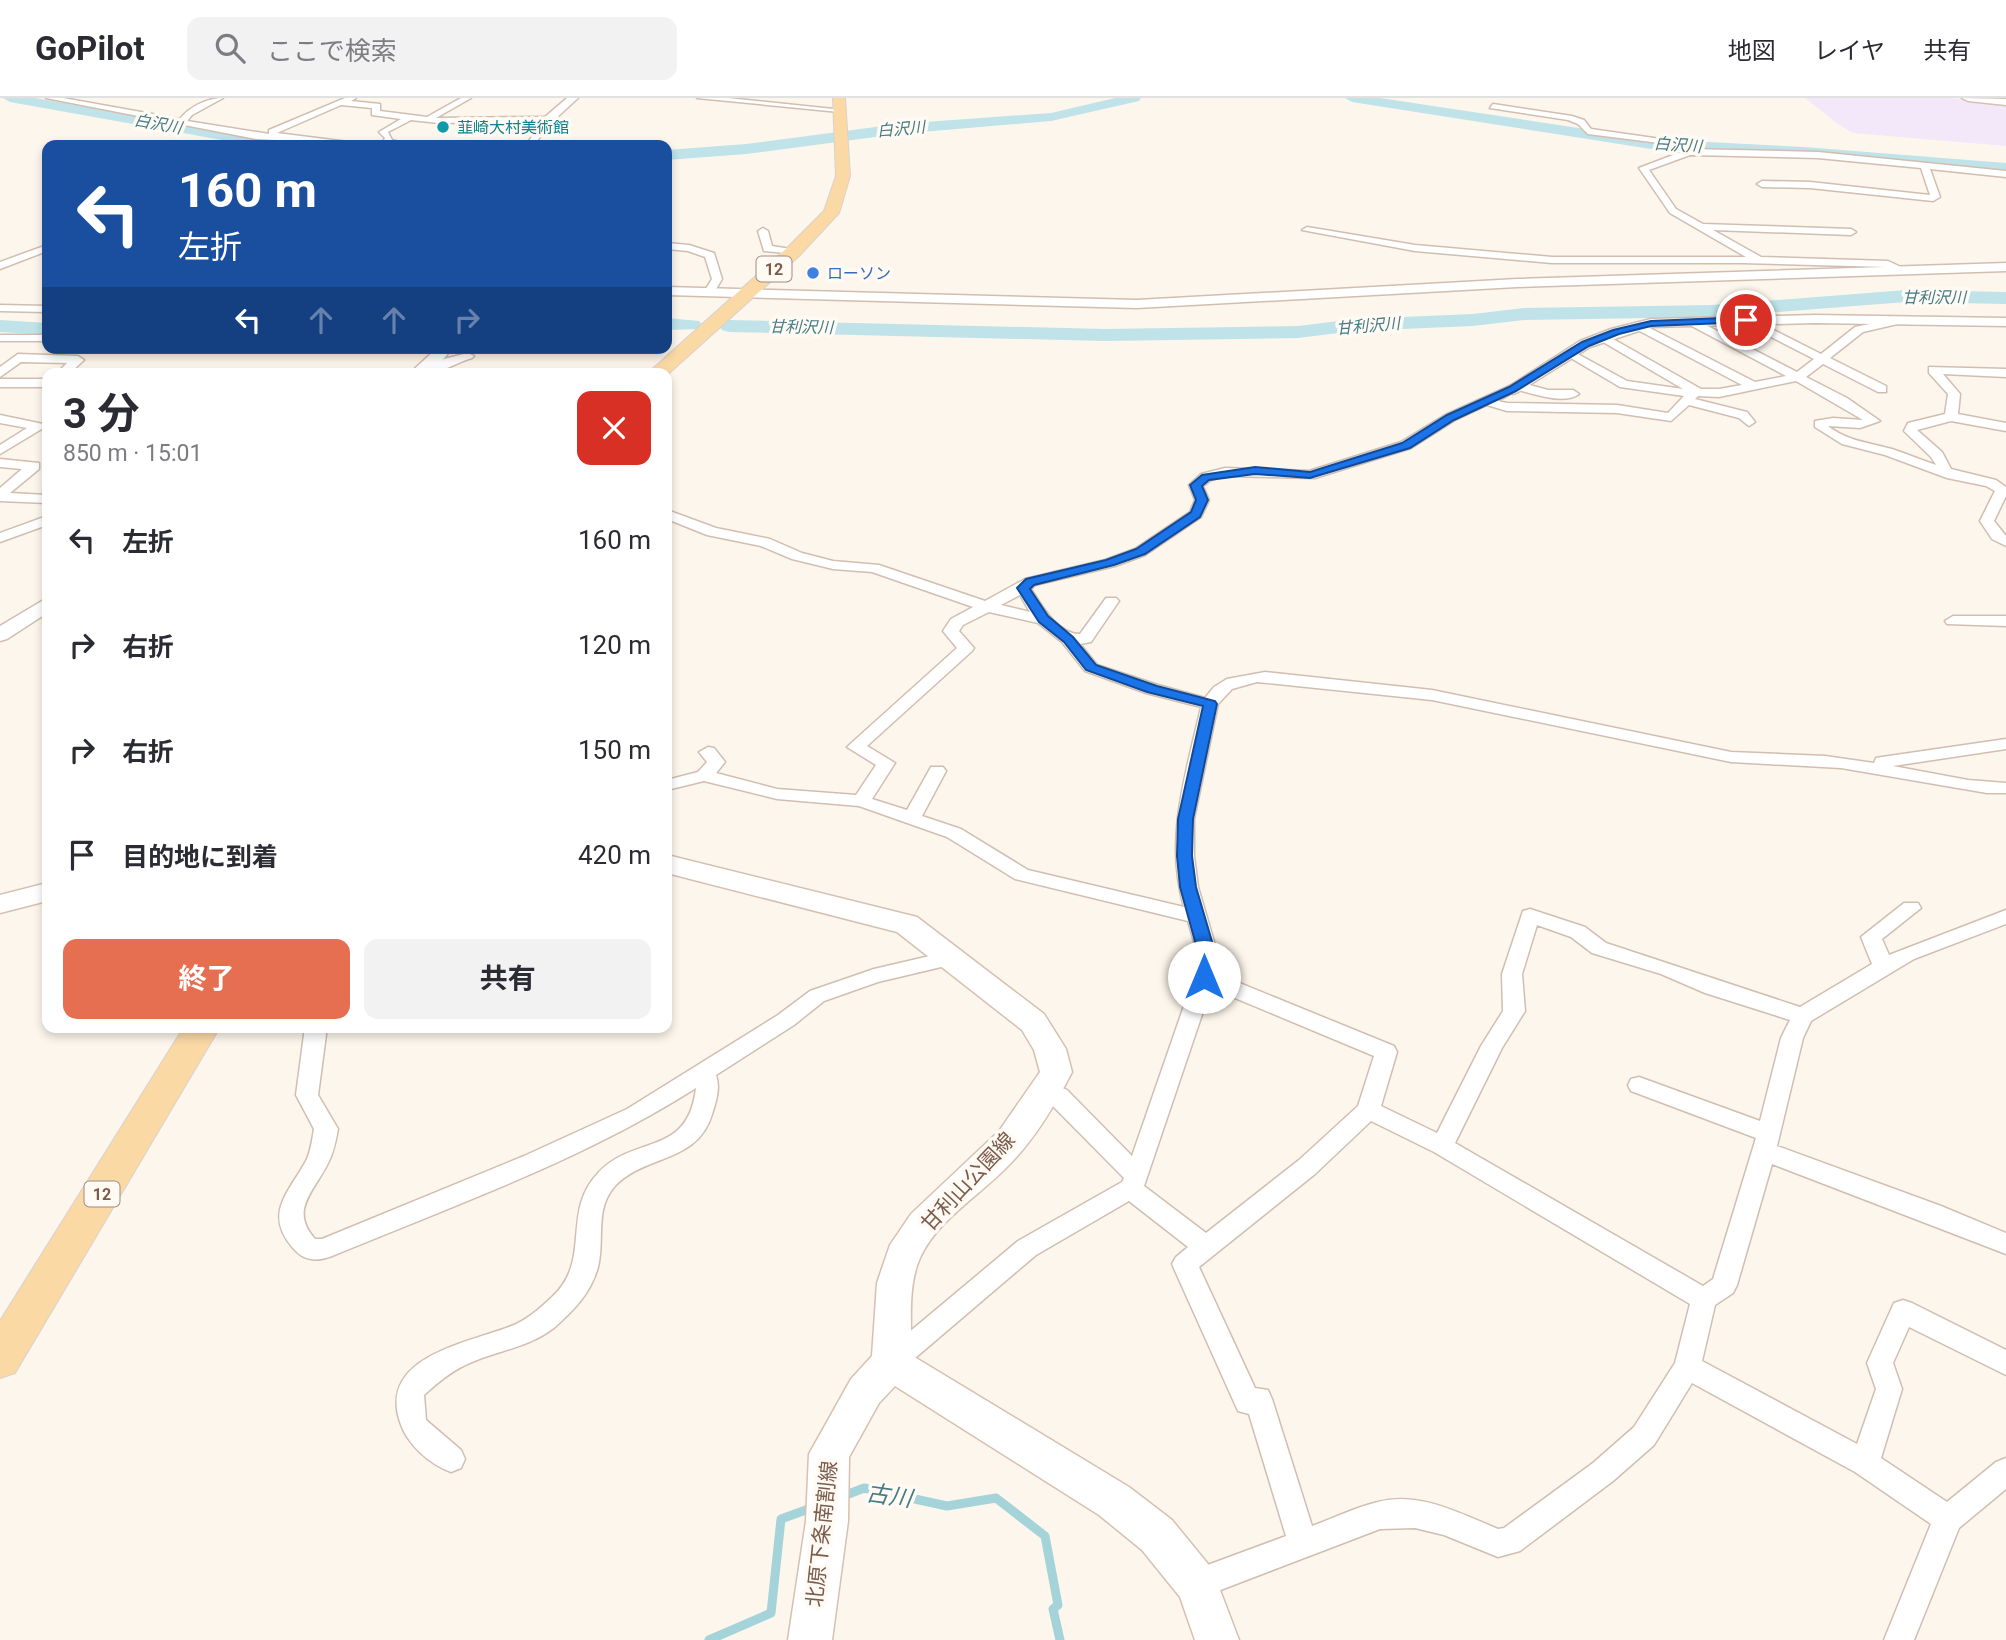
<!DOCTYPE html>
<html lang="ja">
<meta charset="utf-8">
<style>
body{margin:0;font-family:Roboto,"Noto Sans JP",sans-serif;background:#f2f2f3;color:#2b2b33;height:100vh;display:flex;flex-direction:column;font-size:26px;white-space:nowrap}
*{box-sizing:border-box;margin:0}
p{font-size:23px;color:#7c7c81}
.icon{flex:none;width:38px;height:38px;fill:none;stroke:currentColor;stroke-width:2;stroke-linecap:round;stroke-linejoin:round}
.map{position:relative;flex:1;overflow:hidden}
.sheet{position:absolute;left:42px;top:270px;width:630px;height:665px;display:flex;flex-direction:column;background:#fff;border-radius:14px;box-shadow:0 4px 10px #0003}
.sheet>*{flex:none}
.hud{position:absolute;left:42px;top:42px;width:630px;height:214px;border-radius:14px;box-shadow:0 4px 10px #0003;background:#1a4fa0;color:#fff;overflow:hidden}
.pin{position:absolute;display:grid;place-items:center;width:60px;height:60px;color:#fff;margin:-30px;border:4px solid #fff;border-radius:50%;box-shadow:0 2px 7px #0007}
.me{position:absolute;width:77px;margin:-38px;rotate:0deg;stroke-linejoin:round;filter:drop-shadow(0 0 5px #0008)}
.turn{display:flex;align-items:center;gap:24px;height:147px;padding:0 21px;font-size:32px}
.turn .icon{width:91px;height:91px;stroke-width:2.5}
.turn b{display:block;font-size:49px;line-height:60px}
.lanes{display:flex;align-items:center;height:66px;padding:0 21px;background:#0003;justify-content:center;gap:35px;direction:ltr}
.lanes .off{opacity:.35}
.round{display:grid;place-items:center;flex:none;width:74px;height:74px;border-radius:14px;background:#f2f2f3}
.summary{display:flex;align-items:center;justify-content:space-between;height:119px;padding:0 21px}
h1{font-size:42px;font-weight:700;line-height:52px}
.primary-button{display:flex;gap:14px;margin-top:auto;padding:14px 21px}
.primary-button a{flex:1;height:80px;border-radius:14px;background:#e76f51;color:#fff;font-size:28px;font-weight:700;line-height:80px;text-align:center}
.primary-button a+a{background:#f2f2f3;color:#2b2b33}
ul{padding:0;list-style:none}
li{display:flex;align-items:center;gap:21px;height:105px;padding:0 21px}
li div{flex:1}
li b{display:block;font-size:26px}
li em{font-style:normal}
header{display:flex;align-items:center;gap:42px;box-sizing:border-box;height:98px;padding:0 35px;background:#fff;border-bottom:2px solid #e1e1e2}
header strong{font-size:33px}
nav{display:flex;gap:38px;margin-inline-start:auto;font-size:24px}
.search{width:490px;height:63px;background:#f2f2f3;display:flex;align-items:center;gap:18px;box-sizing:border-box;padding:0 24px;border-radius:14px;color:#7c7c81;font-size:26px}
.map>svg:first-child{display:block}
.education{fill:#f3e8fa}
.lines{fill:none;stroke-linecap:round;stroke-linejoin:round}
.stream{stroke:#a5d3da;stroke-width:9}
.river{fill:#bfe3e8;fill-rule:evenodd}
.minor-casing{stroke:#d1beb0;stroke-width:3}
.tertiary-casing{stroke:#d1beb0;stroke-width:3}
.secondary-casing{stroke:#d6c0b0;stroke-width:3}
.primary-casing{stroke:#dad1cd;stroke-width:2}
.minor{fill:#fff;fill-rule:evenodd}
.tertiary{fill:#fff;fill-rule:evenodd}
.secondary{fill:#fff;fill-rule:evenodd}
.primary{fill:#fbd9a5;fill-rule:evenodd}
.route{fill:#1a73e8;stroke:#114b97;stroke-width:2}
.culture-dot{fill:#0f9aa8;stroke:#fffaf3;stroke-width:2.5}
.shop-dot{fill:#3f7fe0;stroke:#fffaf3;stroke-width:2.5}
.labels{text-anchor:middle;dominant-baseline:central;stroke-width:7;stroke-linejoin:round;paint-order:stroke}
.far-water-label{font-size:16px;font-style:italic;fill:#437c86;stroke:#fffaf3}
.far-culture-label{font-size:16px;fill:#0d838f;stroke:#fffaf3;text-anchor:start}
.shield{fill:#fffaf3;stroke:#a28b7f;stroke-width:2}
.shield-label{font-size:16px;font-weight:bold;fill:#7a5c4d}
.far-shop-label{font-size:16px;fill:#366cbe;stroke:#fffaf3;text-anchor:start}
.near-street-label{font-size:21px;fill:#7a5c4d;stroke:#fffaf3}
.near-water-label{font-size:23px;font-style:italic;fill:#437c86;stroke:#fffaf3}
</style>
<header>
<strong>GoPilot</strong>
<div class="search"><svg class="icon" aria-label="search" viewBox="0 0 24 24"><circle cx="10" cy="10" r="6"/><path d="M15 15l6 6"/></svg>ここで検索</div>
<nav><a>地図</a><a>レイヤ</a><a>共有</a></nav>
</header>
<div class="map">
<svg width="2006" height="1542" viewBox="0 0 2006 1542">
<rect width="100%" height="100%" fill="#fdf6ec"/>
<path class="education" d="M 1805,0 L 1952,0 L 2006,6 L 2006,48 L 1853,35 L 1838,26 Z"/>
<g class="lines">
<g class="stream">
<path d="M 841,1399 L 864,1390 L 947,1408 L 996,1400 L 1045,1438 L 1058,1507 L 1053,1511 L 1060,1542"/>
<path d="M 709,1542 L 771,1515 L 781,1421 L 814,1409"/>
</g>
<g class="river">
<path d="M 3,0 L 35,0 L 250,37 L 307,42 L 315,47 L 250,47 L 10,4 Z"/>
<path d="M 1115,0 L 1141,0 L 1139,3 L 1051,23 L 898,36 L 746,56 L 667,62 L 667,52 L 746,46 L 898,26 L 1051,15 Z"/>
<path d="M 1345,0 L 1380,0 L 1651,41 L 1804,49 L 2006,65 L 2006,75 L 1804,59 L 1651,51 L 1352,4 Z"/>
<path d="M 1906,192 L 2006,194 L 2006,206 L 1906,204 L 1712,219 L 1524,222 L 1473,228 L 1355,233 L 1298,240 L 1105,243 L 729,234 L 722,232 L 719,228 L 722,224 L 729,222 L 1105,231 L 1298,228 L 1355,221 L 1473,216 L 1524,210 L 1712,207 Z"/>
<path d="M 667,220 L 699,223 L 702,227 L 699,231 L 667,232 Z"/>
<path d="M 0,222 L 47,225 L 47,237 L 0,234 Z"/>
</g>
<defs>
<g id="minor">
<path d="M 46,0 L 63,0 L 180,21 C 189,9 207,0 223,0 L 192,17 L 187,23 L 269,36 L 269,32 L 345,0 L 356,0 L 351,3 L 380,6 L 380,13 L 427,19 L 461,0 L 471,0 L 436,20 L 549,19 L 553,21 L 534,47 L 526,47 L 543,23 L 439,25 L 411,22 L 388,34 L 392,42 L 409,47 L 391,47 L 383,44 L 385,40 L 379,34 L 401,21 L 372,17 L 372,10 L 341,7 L 277,35 L 372,47 L 256,41 Z"/>
<path d="M 697,0 L 728,0 L 843,12 L 839,14 Z"/>
<path d="M 1493,6 L 1572,18 L 1584,22 L 1591,31 L 1703,47 L 1699,50 L 1588,36 L 1578,26 L 1568,22 L 1490,10 Z"/>
<path d="M 1689,51 L 1818,54 L 2006,73 L 2006,79 L 1930,71 L 1940,99 L 1933,103 L 1810,90 L 1762,89 L 1757,86 L 1762,83 L 1810,84 L 1930,97 L 1921,70 L 1818,60 L 1690,57 L 1649,72 L 1676,111 L 1703,126 L 1851,131 L 1856,134 L 1851,137 L 1713,132 L 1761,159 L 1888,163 L 1903,170 L 1904,172 L 1899,175 L 1886,169 L 1742,165 L 1552,165 L 1415,153 L 1302,132 L 1307,129 L 1415,147 L 1552,159 L 1746,159 L 1670,115 L 1639,70 Z"/>
<path d="M 763,130 L 768,133 L 772,148 L 797,152 L 797,156 L 764,153 L 758,133 Z"/>
<path d="M 667,145 L 689,147 L 714,155 L 722,181 L 713,196 L 704,194 L 712,181 L 705,159 L 688,153 L 667,151 Z"/>
<path d="M 47,147 L 47,153 L 0,171 L 0,164 Z"/>
<path d="M 0,207 L 47,208 L 47,214 L 0,213 Z"/>
<path d="M 1902,219 L 1908,222 L 1906,224 L 1863,234 L 1830,260 L 1886,288 L 1886,294 L 1878,294 L 1823,266 L 1806,279 L 1847,300 L 1880,323 L 1860,330 L 1828,328 C 1847,343 1870,345 1892,351 C 1907,356 1921,362 1936,367 L 1931,359 L 1904,333 L 1908,325 L 1945,316 L 1948,296 L 1929,275 L 1929,269 L 2006,271 L 2006,279 L 1943,276 L 1960,296 L 1958,316 L 2006,325 L 2006,333 L 1951,323 L 1917,332 L 1942,354 L 1951,371 L 1996,382 L 2006,389 L 2006,398 L 1994,423 L 2006,438 L 2006,448 L 1992,441 L 1980,423 L 1995,393 L 1986,388 L 1947,380 L 1885,357 L 1842,346 L 1815,329 L 1815,323 L 1833,320 L 1863,322 L 1796,283 L 1719,299 L 1698,298 L 1695,301 L 1747,314 L 1755,324 L 1749,328 L 1739,320 L 1689,307 L 1671,323 L 1617,315 L 1507,313 L 1487,307 L 1455,322 L 1411,350 L 1315,380 L 1225,378 L 1211,382 L 1203,388 L 1209,402 L 1201,419 L 1145,457 L 1115,468 L 1035,487 L 1031,491 C 1042,508 1057,536 1080,536 L 1106,500 L 1116,500 L 1119,503 L 1091,544 L 1080,546 L 1097,567 L 1158,587 L 1205,600 L 1214,589 L 1227,581 L 1265,574 L 1432,592 L 1731,654 L 1825,658 L 1874,665 L 1876,660 L 1882,659 L 2006,641 L 2006,651 L 1893,668 L 1968,682 L 2006,685 L 2006,695 L 1987,695 L 1841,670 L 1731,664 L 1432,602 L 1257,584 L 1232,591 L 1218,606 L 1194,721 L 1194,758 L 1198,789 L 1215,847 L 1215,875 L 1394,948 L 1397,954 L 1381,1008 L 1437,1035 L 1481,948 L 1503,913 L 1502,876 L 1523,813 L 1530,811 L 1585,829 L 1606,845 L 1800,909 L 1872,866 L 1861,839 L 1904,805 L 1918,805 L 1921,810 L 1882,841 L 1889,857 L 2006,812 L 2006,826 L 1914,861 L 1811,923 L 1803,940 L 1777,1048 L 1941,1108 L 2006,1135 L 2006,1156 L 1772,1066 L 1737,1187 L 1733,1195 L 1715,1207 L 1702,1263 L 1857,1346 L 1876,1291 L 1867,1265 L 1894,1205 L 1903,1202 L 1912,1205 L 2006,1252 L 2006,1277 L 1909,1229 L 1893,1265 L 1902,1291 L 1881,1360 L 1947,1404 L 1996,1364 L 2006,1360 L 2006,1391 L 1959,1430 L 1914,1542 L 1884,1542 L 1931,1426 L 1855,1374 L 1692,1285 L 1654,1347 L 1613,1383 L 1520,1453 L 1498,1459 L 1444,1437 L 1415,1430 L 1380,1431 L 1197,1501 L 1186,1497 L 1182,1486 L 1186,1475 L 1286,1438 L 1249,1316 L 1238,1313 L 1172,1166 L 1176,1159 L 1188,1149 L 1129,1103 L 1036,1157 L 901,1272 L 892,1276 L 883,1272 L 879,1264 L 883,1256 L 1018,1143 L 1122,1084 L 1124,1080 L 1036,991 L 1039,985 L 1047,983 L 1067,992 L 1132,1058 L 1194,879 L 1195,847 L 1188,823 L 1015,781 L 947,739 L 859,708 L 777,701 L 704,683 L 667,692 L 667,682 L 698,674 L 707,664 L 699,654 L 708,649 L 714,650 L 725,664 L 716,675 L 777,691 L 856,697 L 876,667 L 847,649 L 957,550 L 943,533 L 951,521 L 973,509 L 872,474 L 833,471 L 792,461 L 761,448 L 707,437 L 667,421 L 667,412 L 716,430 L 770,441 L 802,455 L 833,463 L 879,467 L 985,503 L 1025,481 L 1105,462 L 1135,451 L 1190,414 L 1195,402 L 1189,387 L 1201,376 L 1225,370 L 1309,373 L 1401,344 L 1447,316 L 1518,284 L 1548,292 L 1573,292 L 1579,296 C 1564,307 1535,296 1518,292 L 1498,303 L 1507,305 L 1617,307 L 1668,315 L 1684,298 L 1620,289 L 1564,256 L 1574,254 L 1627,283 L 1683,291 L 1598,241 L 1598,237 L 1606,237 L 1701,291 L 1719,291 L 1742,287 L 1634,230 L 1634,226 L 1642,226 L 1755,284 L 1786,278 L 1688,226 L 1688,222 L 1696,222 L 1797,274 L 1814,261 L 1742,224 L 1742,220 L 1750,220 L 1821,256 L 1855,229 ZM 1020,497 L 1030,514 L 1001,507 ZM 989,514 L 1038,525 L 1062,544 L 1085,573 L 1146,595 L 1201,609 C 1186,676 1164,741 1184,809 L 1028,772 L 961,731 L 922,718 L 946,673 L 943,669 L 931,669 L 907,712 L 872,701 L 895,665 L 867,648 L 972,553 L 974,550 L 959,533 L 963,527 ZM 1537,827 L 1571,839 L 1592,855 L 1661,876 L 1705,895 L 1790,922 L 1781,940 L 1760,1023 L 1639,979 L 1631,981 L 1628,987 L 1631,993 L 1756,1040 L 1713,1181 L 1703,1188 L 1455,1045 L 1502,950 L 1525,913 L 1522,876 ZM 1211,890 L 1374,958 L 1358,1008 L 1299,1062 L 1206,1135 L 1144,1088 ZM 1371,1023 L 1434,1054 L 1690,1206 L 1675,1265 L 1634,1329 L 1593,1365 L 1504,1430 L 1498,1431 C 1461,1416 1419,1393 1378,1404 C 1356,1409 1334,1420 1312,1428 L 1272,1301 L 1268,1292 L 1255,1290 L 1199,1169 L 1315,1076 Z"/>
<rect x="0" y="237" width="47" height="6"/>
<path d="M 468,255 L 474,258 L 472,260 C 455,265 442,275 424,275 L 444,261 Z"/>
<path d="M 18,256 L 78,258 L 84,262 L 70,275 L 57,275 L 67,265 L 21,264 L 0,279 L 0,269 Z"/>
<rect x="0" y="281" width="47" height="8"/>
<path d="M 0,317 L 43,326 L 45,329 L 0,356 L 0,347 L 27,330 L 0,325 Z"/>
<path d="M 0,361 L 39,365 L 39,371 L 10,395 L 47,397 L 47,405 L 0,403 L 0,390 L 22,371 L 0,369 Z"/>
<path d="M 47,418 L 47,427 L 0,444 L 0,435 Z"/>
<path d="M 1953,518 L 2006,518 L 2006,528 L 1947,526 L 1945,523 Z"/>
<path d="M 951,853 L 958,855 L 961,860 L 958,865 L 878,884 L 824,903 L 794,927 L 716,977 C 720,989 717,1001 713,1013 C 699,1066 647,1055 615,1088 C 594,1111 605,1142 598,1169 C 591,1195 574,1212 555,1229 C 530,1249 500,1252 472,1264 C 454,1271 438,1284 424,1297 L 426,1322 L 461,1352 L 465,1361 L 461,1370 L 451,1374 C 429,1366 407,1346 400,1324 C 378,1259 467,1245 509,1229 C 526,1223 539,1211 552,1199 C 593,1161 560,1114 599,1074 C 636,1036 688,1059 696,990 C 583,1062 455,1107 332,1158 C 316,1164 304,1163 293,1150 C 263,1116 289,1094 306,1063 C 311,1053 312,1042 314,1031 L 296,997 L 305,929 L 327,929 L 318,997 L 338,1031 C 336,1042 334,1053 329,1063 C 316,1092 288,1111 315,1141 L 322,1141 L 524,1058 L 627,1011 L 778,917 L 810,893 L 874,871 Z"/>
</g>
<g id="tertiary">
<path d="M 567,0 L 578,0 L 553,23 L 545,23 L 545,19 Z"/>
<path d="M 2006,165 L 2006,173 L 1517,189 L 1137,210 L 667,197 L 667,189 L 1137,202 L 1517,181 Z"/>
<path d="M 1815,217 L 2006,220 L 2006,228 L 1815,225 L 1651,229 L 1590,249 L 1518,294 L 1513,296 L 1505,291 L 1580,243 L 1611,231 L 1651,221 Z"/>
<path d="M 437,250 L 452,250 C 438,269 433,275 410,275 Z"/>
<path d="M 47,500 L 47,515 L 7,541 L 0,543 L 0,528 Z"/>
</g>
<g id="secondary">
<path d="M 1962,0 L 2006,1 L 2006,7 L 1968,3 Z"/>
<path d="M 667,757 L 917,819 L 1044,916 L 1066,951 L 1072,974 C 1054,1009 1033,1044 1005,1071 C 977,1099 936,1124 920,1160 C 907,1189 912,1226 911,1257 L 1129,1389 L 1172,1422 L 1212,1471 L 1239,1542 L 1195,1542 L 1180,1499 L 1142,1452 L 1099,1417 L 895,1288 L 879,1305 L 849,1359 L 848,1423 L 832,1542 L 788,1542 L 806,1423 L 809,1356 L 851,1281 L 872,1258 L 877,1185 L 890,1147 L 911,1116 L 999,1033 L 1040,974 L 1034,952 L 1022,932 L 897,834 L 667,775 Z"/>
<path d="M 47,785 L 47,803 L 0,815 L 0,797 Z"/>
</g>
<g id="primary">
<path d="M 833,0 L 845,0 L 850,78 L 839,115 L 799,158 L 667,277 L 667,275 L 648,275 L 787,150 L 824,113 L 836,78 Z"/>
<path d="M 184,929 L 220,929 L 15,1275 L 0,1280 L 0,1223 Z"/>
</g>
</defs>
<use href="#minor" class="minor-casing"/>
<use href="#tertiary" class="tertiary-casing"/>
<use href="#secondary" class="secondary-casing"/>
<use href="#primary" class="primary-casing"/>
<use href="#minor" class="minor"/>
<use href="#tertiary" class="tertiary"/>
<use href="#secondary" class="secondary"/>
<use href="#primary" class="primary"/>
</g>
<path class="route" d="M 1746,219 L 1750,220 L 1750,224 L 1651,228 L 1619,236 L 1589,248 L 1516,293 L 1454,322 L 1410,350 L 1310,380 L 1255,376 L 1209,382 L 1202,388 L 1208,402 L 1200,419 L 1145,456 L 1114,467 L 1034,487 L 1030,491 L 1048,518 L 1073,539 L 1096,567 L 1157,588 L 1215,603 L 1217,606 L 1193,721 L 1192,758 L 1196,789 L 1213,847 L 1213,879 L 1210,884 L 1198,884 L 1196,879 L 1196,847 L 1180,789 L 1177,758 L 1178,721 L 1203,608 L 1147,594 L 1086,572 L 1064,544 L 1039,524 L 1017,490 L 1026,481 L 1106,462 L 1136,451 L 1191,414 L 1196,402 L 1190,387 L 1202,377 L 1255,369 L 1310,374 L 1402,345 L 1447,317 L 1509,289 L 1582,244 L 1613,232 L 1651,223 Z"/>
<circle class="culture-dot" cx="443" cy="29" r="7"/>
<circle class="shop-dot" cx="813" cy="175" r="7"/>
<g class="labels">
<g class="far-water-label">
<text transform="translate(158 26) rotate(10)">白沢川</text>
<text transform="translate(901 31) rotate(-5)">白沢川</text>
<text transform="translate(1678 47) rotate(4)">白沢川</text>
<text x="1934" y="199">甘利沢川</text>
<text transform="translate(1368 228) rotate(-5)">甘利沢川</text>
<text transform="translate(801 229) rotate(1)">甘利沢川</text>
</g>
<g class="far-culture-label">
<text x="457" y="29">韮崎大村美術館</text>
</g>
<g class="shield">
<rect x="756.5" y="158.5" width="35" height="25" rx="5"/>
<rect x="84.5" y="1083.5" width="35" height="25" rx="5"/>
</g>
<g class="shield-label">
<text x="774" y="171">12</text>
<text x="102" y="1096">12</text>
</g>
<g class="far-shop-label">
<text x="827" y="175">ローソン</text>
</g>
<g class="near-street-label">
<text transform="translate(968 1084) rotate(-47)">甘利山公園線</text>
<text transform="translate(822 1436) rotate(-84)">北原下条南割線</text>
</g>
<g class="near-water-label">
<text transform="translate(889 1398) rotate(8)">古川</text>
</g>
</g>
</svg>
<div class="pin" style="left:1746px;top:222px;background:#d93025"><svg class="icon" aria-label="arrive" viewBox="0 0 24 24"><path d="M6 21V4h12l-3 4 3 4H6"/></svg></div>
<svg class="me" style="left:1204px;top:879px" viewBox="-20 -20 40 40"><circle r="19" fill="#fff"/><path d="M0-13L10 11 0 6-10 11z" fill="#1a73e8"/></svg>
<div class="hud">
<div class="turn"><svg class="icon" aria-label="left" viewBox="0 0 24 24"><path d="M17 20v-9H6M10 6l-5 5 5 5"/></svg><div><b>160 m</b>左折</div></div>
<div class="lanes"><svg class="icon" aria-label="left" viewBox="0 0 24 24"><path d="M17 20v-9H6M10 6l-5 5 5 5"/></svg><svg class="icon off" aria-label="ahead" viewBox="0 0 24 24"><path d="M12 20V5M6 11l6-6 6 6"/></svg><svg class="icon off" aria-label="ahead" viewBox="0 0 24 24"><path d="M12 20V5M6 11l6-6 6 6"/></svg><svg class="icon off" aria-label="right" viewBox="0 0 24 24"><path d="M7 20v-9h11M14 6l5 5-5 5"/></svg></div>
</div>
<section class="sheet">
<div class="summary"><div><h1>3 分</h1><p>850 m · 15:01</p></div><a class="round" style="background:#d93025;color:#fff"><svg class="icon" aria-label="close" viewBox="0 0 24 24"><path d="M6 6l12 12M18 6L6 18"/></svg></a></div>
<ul>
<li><svg class="icon" aria-label="left" viewBox="0 0 24 24"><path d="M17 20v-9H6M10 6l-5 5 5 5"/></svg><div><b>左折</b></div><em>160 m</em></li>
<li><svg class="icon" aria-label="right" viewBox="0 0 24 24"><path d="M7 20v-9h11M14 6l5 5-5 5"/></svg><div><b>右折</b></div><em>120 m</em></li>
<li><svg class="icon" aria-label="right" viewBox="0 0 24 24"><path d="M7 20v-9h11M14 6l5 5-5 5"/></svg><div><b>右折</b></div><em>150 m</em></li>
<li><svg class="icon" aria-label="arrive" viewBox="0 0 24 24"><path d="M6 21V4h12l-3 4 3 4H6"/></svg><div><b>目的地に到着</b></div><em>420 m</em></li>
</ul>
<div class="primary-button"><a>終了</a><a>共有</a></div>
</section>
</div>
